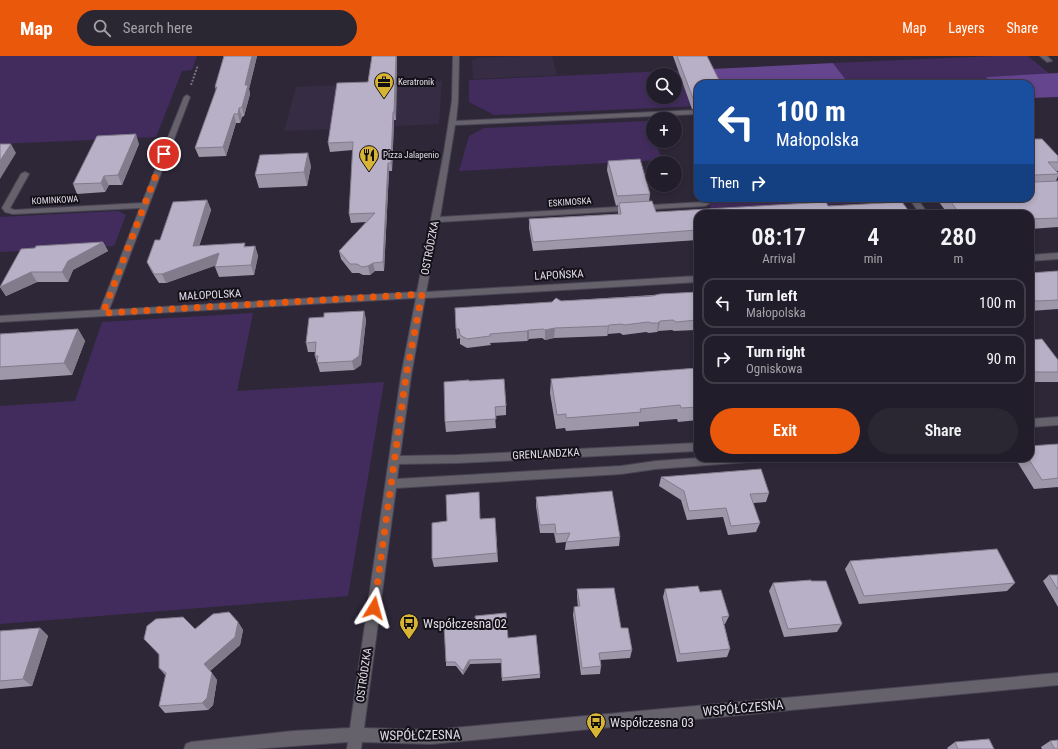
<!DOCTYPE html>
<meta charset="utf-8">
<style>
body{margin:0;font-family:"Roboto Condensed",sans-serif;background:#2a2632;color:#f1f3f6;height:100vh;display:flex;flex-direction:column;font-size:15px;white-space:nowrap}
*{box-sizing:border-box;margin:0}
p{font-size:13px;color:#a2a2a8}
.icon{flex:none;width:22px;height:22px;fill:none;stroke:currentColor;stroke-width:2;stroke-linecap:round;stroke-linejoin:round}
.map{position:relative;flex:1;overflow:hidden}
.side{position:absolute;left:694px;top:154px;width:340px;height:252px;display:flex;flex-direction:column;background:#221d2a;border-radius:12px;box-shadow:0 2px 6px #0003,0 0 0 1px #3f3b47}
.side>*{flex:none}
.top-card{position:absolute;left:694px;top:24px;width:340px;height:122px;border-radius:12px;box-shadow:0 2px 6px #0003,0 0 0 1px #3f3b47;background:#1a4fa0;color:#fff;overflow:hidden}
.tools{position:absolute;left:646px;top:12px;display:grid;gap:8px}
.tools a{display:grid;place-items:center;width:36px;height:36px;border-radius:50%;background:#221d2a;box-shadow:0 2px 6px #0003,0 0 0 1px #3f3b47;font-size:20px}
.pin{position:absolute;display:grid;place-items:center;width:34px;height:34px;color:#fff;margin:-17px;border:2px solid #fff;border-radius:50%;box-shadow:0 1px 4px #0007}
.me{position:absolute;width:44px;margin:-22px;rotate:8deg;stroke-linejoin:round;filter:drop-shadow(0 0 3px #0008)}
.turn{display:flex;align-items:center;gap:14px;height:84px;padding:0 16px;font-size:18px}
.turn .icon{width:52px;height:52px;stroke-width:2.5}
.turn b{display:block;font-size:28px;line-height:34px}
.then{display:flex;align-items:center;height:38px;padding:0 16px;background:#0003;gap:8px;font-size:15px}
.eta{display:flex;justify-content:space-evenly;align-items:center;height:68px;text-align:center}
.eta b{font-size:24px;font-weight:600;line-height:28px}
.cta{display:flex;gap:8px;margin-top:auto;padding:8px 16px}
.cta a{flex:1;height:46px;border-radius:24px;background:#ea580c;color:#fff;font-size:16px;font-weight:600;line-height:46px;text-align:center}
.cta a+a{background:#2a2632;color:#f1f3f6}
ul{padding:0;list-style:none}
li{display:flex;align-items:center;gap:12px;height:50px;margin:0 8px 6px;padding:0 8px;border:2px solid #3f3b47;border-radius:12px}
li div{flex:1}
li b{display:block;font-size:15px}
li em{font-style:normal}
header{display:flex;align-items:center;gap:24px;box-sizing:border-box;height:56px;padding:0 20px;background:#ea580c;color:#fff}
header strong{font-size:19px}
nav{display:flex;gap:22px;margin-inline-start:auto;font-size:14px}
.search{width:280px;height:36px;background:#2a2632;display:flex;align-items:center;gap:10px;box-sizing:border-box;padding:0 14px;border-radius:22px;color:#a2a2a8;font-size:15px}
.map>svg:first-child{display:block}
.built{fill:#362d44}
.green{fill:#422c5d;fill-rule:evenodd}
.forest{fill:#65458e}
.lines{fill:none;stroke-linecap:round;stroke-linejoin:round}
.minor-casing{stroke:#4a4454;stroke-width:2}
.path{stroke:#77717f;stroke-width:2;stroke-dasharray:2 1.5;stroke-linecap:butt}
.minor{fill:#65626b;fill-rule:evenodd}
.wall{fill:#9e97aa}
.shaded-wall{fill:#817b8b}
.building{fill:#b8b0c6;stroke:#817b8b}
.route{stroke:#ea580c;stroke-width:7;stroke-dasharray:0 12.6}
.labels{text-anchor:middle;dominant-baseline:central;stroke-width:4;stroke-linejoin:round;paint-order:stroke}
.far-poi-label{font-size:9px;fill:#e0dce7;stroke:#141119;text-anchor:start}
.far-street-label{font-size:9px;fill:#e0dce7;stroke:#141119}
.street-label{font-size:11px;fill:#e0dce7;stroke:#141119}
.near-poi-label{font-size:13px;fill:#e0dce7;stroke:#141119;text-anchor:start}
.near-street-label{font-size:13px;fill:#e0dce7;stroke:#141119}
</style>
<header>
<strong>Map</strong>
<div class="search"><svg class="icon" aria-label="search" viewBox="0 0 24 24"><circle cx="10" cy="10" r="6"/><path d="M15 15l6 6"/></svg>Search here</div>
<nav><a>Map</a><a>Layers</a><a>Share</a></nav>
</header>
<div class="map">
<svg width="1058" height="693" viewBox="0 0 1058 693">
<rect width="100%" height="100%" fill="#2e2738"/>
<g class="built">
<path d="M 523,0 L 552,0 L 557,19 L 473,23 L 472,5 L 478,2 Z"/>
<path d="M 442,25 L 439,68 L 284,75 L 296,31 Z"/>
</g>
<g class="green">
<path d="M 0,0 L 197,0 L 192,14 L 182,15 L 156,81 L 0,88 Z"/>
<path d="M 994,0 L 1028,0 L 1050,18 L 986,21 L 992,28 L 849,28 L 833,7 Z"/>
<path d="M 712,13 L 698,28 L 698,50 L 494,59 L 469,46 L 469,24 ZM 653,19 L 675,19 L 675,41 L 653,41 Z"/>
<path d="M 648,65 L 653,79 L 653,85 L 655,85 L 662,104 L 459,115 L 469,80 L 484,72 Z"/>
<path d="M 707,142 L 861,142 L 864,147 L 712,155 Z"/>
<path d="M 118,155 L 126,159 L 114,190 L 0,196 L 0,161 Z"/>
<path d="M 253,257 L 237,335 L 384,326 L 348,540 L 0,568 L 0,350 L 75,345 L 102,266 Z"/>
</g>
<g class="forest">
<path d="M 833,7 L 849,28 L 719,28 L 712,13 Z"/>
<path d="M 1058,17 L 1058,41 L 1030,42 L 1030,28 L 992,28 L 986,21 Z"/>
</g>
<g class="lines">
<defs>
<g id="minor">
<path d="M 453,0 L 459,0 L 458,45 L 456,65 L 698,54 L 698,58 L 455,69 L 440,161 L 705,146 L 709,148 L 705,150 L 439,166 L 426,236 L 698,220 L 698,226 L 425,242 L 411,320 L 400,400 L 458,399 L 698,387 L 698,395 L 458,407 L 399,408 L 397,423 L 621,410 L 656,405 L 698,402 L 753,402 L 752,405 L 748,406 L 656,413 L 621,418 L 396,432 L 364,672 L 431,674 L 1058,617 L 1058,629 L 431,688 L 362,686 L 361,693 L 347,693 L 348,686 L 253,693 L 184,693 L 186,688 L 191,686 L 293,675 L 350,672 L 401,320 L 416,242 L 0,266 L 0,260 L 100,254 L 140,152 L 13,158 L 5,156 L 2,152 L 21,118 L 25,116 L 29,118 L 10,152 L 14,154 L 142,147 L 184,41 L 187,39 L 190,41 L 109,254 L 417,236 L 444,96 L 452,45 Z"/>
<path d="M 1040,0 L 1047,0 L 1052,5 L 1047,6 Z"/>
<path d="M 909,142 L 917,142 L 928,158 L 920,158 Z"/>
<path d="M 1058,197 L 1058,203 L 1030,205 L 1030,199 Z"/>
<path d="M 1058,361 L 1058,369 L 1030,371 L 1030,363 Z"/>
</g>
</defs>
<use href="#minor" class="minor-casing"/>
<path class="path" d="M 191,29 L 198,9"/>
<use href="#minor" class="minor"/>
</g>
<g class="wall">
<path d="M 224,0 L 257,0 L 249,33 L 250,38 L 244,60 L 242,61 L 240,67 L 236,67 L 226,100 L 199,101 L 195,92 L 216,34 L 215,31 Z"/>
<path d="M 397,0 L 396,64 L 394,64 L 392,115 L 389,115 L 384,215 L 375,215 L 370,219 L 363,219 L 359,217 L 352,217 L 341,203 L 339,195 L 366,166 L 351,167 L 349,158 L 353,94 L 330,96 L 328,87 L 368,26 Z"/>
<path d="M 673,0 L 707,0 L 698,28 L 698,68 L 695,60 L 696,53 L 692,53 Z"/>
<path d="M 1030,83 L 1058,100 L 1058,115 L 1056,115 L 1058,117 L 1058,120 L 1056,125 L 1058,125 L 1058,171 L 1030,173 L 1030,158 L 948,158 L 936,142 L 1030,142 Z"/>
<path d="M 139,88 L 122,129 L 109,129 L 105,136 L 77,138 L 73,128 Z"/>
<path d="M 608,105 L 650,138 L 649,146 L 656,156 L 698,158 L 698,184 L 533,195 L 529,172 L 529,163 L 618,158 L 618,149 L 616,150 L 607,114 Z"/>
<path d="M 311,110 L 307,130 L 259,132 L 255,119 Z"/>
<path d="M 207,144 L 211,154 L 199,190 L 255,190 L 258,200 L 254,219 L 219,221 L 215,211 L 216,209 L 166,227 L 159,227 L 152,216 L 147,206 L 160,184 Z"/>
<path d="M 103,186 L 108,195 L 73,214 L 68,226 L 37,226 L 6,240 L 0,231 L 35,192 Z"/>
<path d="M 1058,215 L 1058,253 L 1030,255 L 1030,217 Z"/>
<path d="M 698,236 L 698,276 L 695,276 L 695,274 L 674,275 L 672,274 L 658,275 L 657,276 L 649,277 L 646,276 L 623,279 L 620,277 L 608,278 L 607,280 L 554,282 L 545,284 L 542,282 L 529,283 L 527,285 L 490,287 L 491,289 L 467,292 L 460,288 L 460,282 L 457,283 L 456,273 L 561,245 Z"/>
<path d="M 364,255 L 366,264 L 361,309 L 354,314 L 320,316 L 315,300 L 315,296 L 308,296 L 306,287 L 324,261 Z"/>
<path d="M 78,273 L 85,285 L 72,319 L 0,324 L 0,278 Z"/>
<path d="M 1030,284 L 1058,304 L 1058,326 L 1030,326 Z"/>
<path d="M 698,312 L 698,364 L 678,366 L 677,363 L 639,366 L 639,370 L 566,375 L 565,372 L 556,373 L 550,337 L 551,323 Z"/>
<path d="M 469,325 L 506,350 L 506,359 L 495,360 L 496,372 L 446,376 L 445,366 Z"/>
<path d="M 1058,388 L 1058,431 L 1034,433 L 1015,402 L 1030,402 Z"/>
<path d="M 661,421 L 769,437 L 766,446 L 753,447 L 760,467 L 756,476 L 728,479 L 723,461 L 687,464 L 681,444 L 659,430 Z"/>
<path d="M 536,441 L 620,481 L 619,490 L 565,494 L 566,486 L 556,487 L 554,477 L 540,477 L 536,450 Z"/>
<path d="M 495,462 L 498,506 L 434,511 L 432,503 L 481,463 Z"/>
<path d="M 850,505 L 1015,527 L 1007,535 L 859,548 L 845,513 Z"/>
<path d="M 1058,518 L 1058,551 L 1043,525 L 1049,519 L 1057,519 Z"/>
<path d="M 811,525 L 842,568 L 837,576 L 784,581 L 769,535 L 773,527 Z"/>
<path d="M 577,533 L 621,572 L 632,594 L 630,602 L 600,604 L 601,610 L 600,618 L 581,619 L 573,559 L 574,551 L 578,551 L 577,541 Z"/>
<path d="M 665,533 L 700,536 L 729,560 L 725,568 L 724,568 L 730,593 L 727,601 L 677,606 L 663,541 Z"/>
<path d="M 238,566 L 243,574 L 240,589 L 210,615 L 217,624 L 213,649 L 208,654 L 165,657 L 159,650 L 166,620 L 159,612 L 159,599 L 144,583 L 195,573 Z"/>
<path d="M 40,572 L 48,580 L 32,630 L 0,633 L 0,575 Z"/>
<path d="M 508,582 L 540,618 L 540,622 L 502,625 L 501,607 L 470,608 L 463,619 L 456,610 L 446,610 L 446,606 Z"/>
<path d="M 1050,685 L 1058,693 L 1042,693 L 1041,691 Z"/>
<path d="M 955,686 L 994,693 L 948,693 L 947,692 Z"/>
</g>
<g class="shaded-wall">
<path d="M 252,0 L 257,0 L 249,33 L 250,38 L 244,60 L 242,51 L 245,29 Z"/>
<path d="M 396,0 L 397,0 L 396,64 L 394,56 Z"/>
<path d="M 239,52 L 242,61 L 240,67 L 238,58 Z"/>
<path d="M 393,56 L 394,64 L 392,115 L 391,107 Z"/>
<path d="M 234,58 L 236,67 L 226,100 L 223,91 Z"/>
<path d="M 136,78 L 139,88 L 122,129 L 118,119 Z"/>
<path d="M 11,88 L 16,97 L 0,123 L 0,105 Z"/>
<path d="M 308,97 L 311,110 L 307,130 L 304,116 Z"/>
<path d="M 388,107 L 389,115 L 384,215 L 383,206 Z"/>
<path d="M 104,120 L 109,129 L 105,136 L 101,127 Z"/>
<path d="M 207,144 L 211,154 L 196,200 L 193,190 Z"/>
<path d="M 103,186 L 108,195 L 73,214 L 68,226 L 62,216 L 68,205 Z"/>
<path d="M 255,190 L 258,200 L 254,219 L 251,209 Z"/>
<path d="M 219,197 L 223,207 L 166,227 L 162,218 Z"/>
<path d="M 373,207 L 375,215 L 370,219 L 368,210 Z"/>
<path d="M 31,216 L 37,226 L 6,240 L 0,231 Z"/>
<path d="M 364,255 L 366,264 L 361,309 L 354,314 L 352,305 Z"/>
<path d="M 660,265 L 658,275 L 657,276 L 658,267 Z"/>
<path d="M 609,269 L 608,278 L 607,280 L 608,270 Z"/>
<path d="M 555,272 L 554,282 L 545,284 L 545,274 Z"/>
<path d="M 78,273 L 85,285 L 72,319 L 64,307 Z"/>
<path d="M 529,274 L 529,283 L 527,285 L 527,275 Z"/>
<path d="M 238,566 L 243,574 L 240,589 L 209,616 L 204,608 Z"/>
<path d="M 40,572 L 48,580 L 32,630 L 23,623 Z"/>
<path d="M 469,604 L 470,608 L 463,619 L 463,615 Z"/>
<path d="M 212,617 L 217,624 L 213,649 L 208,654 L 202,647 Z"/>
</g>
<g class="building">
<path d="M 224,0 L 252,0 L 245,29 L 248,29 L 242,51 L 239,52 L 238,58 L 234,58 L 223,91 L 195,92 L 217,31 L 215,31 Z"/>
<path d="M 372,0 L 396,0 L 394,56 L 393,56 L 391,107 L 388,107 L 383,206 L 373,207 L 368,210 L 362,211 L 357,208 L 350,208 L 339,195 L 375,157 L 349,158 L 353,86 L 328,87 L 337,27 L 368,26 Z"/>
<path d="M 677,0 L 707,0 L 721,28 L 698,28 L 698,44 L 694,45 Z"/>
<path d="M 136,78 L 118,119 L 104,120 L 101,127 L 73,128 L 97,80 Z"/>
<path d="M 1030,83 L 1042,83 L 1058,100 L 1058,106 L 1048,106 L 1058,117 L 1058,118 L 1035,119 L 1034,121 L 1034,126 L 1058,125 L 1058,162 L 1030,163 L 1030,158 L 960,158 L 948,142 L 1030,142 Z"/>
<path d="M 0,88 L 11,88 L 0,105 Z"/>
<path d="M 308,97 L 304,116 L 255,119 L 260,99 Z"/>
<path d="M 640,103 L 650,138 L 617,140 L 608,105 Z"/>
<path d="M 207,144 L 193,190 L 245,187 L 244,191 L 255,190 L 251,209 L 215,211 L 219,197 L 162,218 L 154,218 L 147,206 L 155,184 L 160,184 L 173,146 Z"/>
<path d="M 652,145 L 656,156 L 826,146 L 828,150 L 902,146 L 911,158 L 698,158 L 698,174 L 533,186 L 529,163 L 621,158 L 619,147 Z"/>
<path d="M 103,186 L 68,205 L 62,216 L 31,216 L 0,231 L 21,193 L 35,192 L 36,190 Z"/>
<path d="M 1058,215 L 1058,244 L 1036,245 L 1034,243 L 1030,243 L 1030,217 Z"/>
<path d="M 698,236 L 698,266 L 697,264 L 676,266 L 673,264 L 660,265 L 658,267 L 651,267 L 648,266 L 624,269 L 622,268 L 609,269 L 608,270 L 555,272 L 545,274 L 543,273 L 529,274 L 527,275 L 490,278 L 490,280 L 467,283 L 460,279 L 459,273 L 456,273 L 455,252 L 552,246 L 556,242 L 561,245 L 652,240 L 660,238 Z"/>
<path d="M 364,255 L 359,300 L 352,305 L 317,307 L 318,300 L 315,300 L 316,286 L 306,287 L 309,262 L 324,261 L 324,257 Z"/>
<path d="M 78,273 L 64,307 L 0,311 L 0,278 Z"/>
<path d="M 1042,283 L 1058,304 L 1058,316 L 1030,316 L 1030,284 Z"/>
<path d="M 698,312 L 698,351 L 681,352 L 680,349 L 640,353 L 641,356 L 566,362 L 566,358 L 557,359 L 551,323 Z"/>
<path d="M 504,323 L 506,350 L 495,351 L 496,363 L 445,366 L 444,326 L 469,324 L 469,325 Z"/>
<path d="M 1058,388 L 1058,422 L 1042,424 L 1028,402 L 1030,402 L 1030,390 Z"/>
<path d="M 761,413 L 769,437 L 750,438 L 760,467 L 731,470 L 726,452 L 689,455 L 684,435 L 661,421 Z"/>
<path d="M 612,435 L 620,481 L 566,486 L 570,477 L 556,478 L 555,468 L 540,469 L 536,441 Z"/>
<path d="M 479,436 L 480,463 L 495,462 L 497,497 L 432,503 L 432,467 L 447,465 L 446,439 Z"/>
<path d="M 997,493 L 1015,527 L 864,540 L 850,505 Z"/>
<path d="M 1049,519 L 1058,519 L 1058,534 Z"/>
<path d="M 811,524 L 811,525 L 826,525 L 842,568 L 788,573 L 773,527 Z"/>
<path d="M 698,530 L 700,536 L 721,534 L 729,560 L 722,561 L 730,593 L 680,598 L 665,533 Z"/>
<path d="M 614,532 L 621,572 L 628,572 L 632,594 L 599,597 L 601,610 L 582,612 L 574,551 L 580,550 L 577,533 Z"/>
<path d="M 229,556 L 238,566 L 235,581 L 204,608 L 212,617 L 207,642 L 202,647 L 159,650 L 166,617 L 159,612 L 159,598 L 144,583 L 147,570 L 156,563 L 183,561 L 195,573 L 213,558 Z"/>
<path d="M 506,557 L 508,582 L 536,579 L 540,618 L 502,622 L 501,603 L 469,604 L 463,615 L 455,606 L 446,606 L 444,570 L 476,567 L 475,560 Z"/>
<path d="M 40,572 L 23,623 L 0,625 L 0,575 Z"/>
<path d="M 989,683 L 994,693 L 958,693 L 955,686 Z"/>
<path d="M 1058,684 L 1058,693 L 1055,693 L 1050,685 Z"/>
</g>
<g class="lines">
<path class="route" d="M 164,98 L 103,257 L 422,238 L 406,320 L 374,552"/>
</g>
<defs>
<symbol id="office-pin" viewBox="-11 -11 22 30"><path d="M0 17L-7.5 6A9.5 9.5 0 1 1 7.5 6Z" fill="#d8b434" stroke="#141119"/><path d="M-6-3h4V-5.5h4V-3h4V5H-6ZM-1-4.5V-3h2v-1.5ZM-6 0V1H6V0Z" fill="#111"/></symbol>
<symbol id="restaurant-pin" viewBox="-11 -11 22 30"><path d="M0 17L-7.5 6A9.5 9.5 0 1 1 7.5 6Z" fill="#d8b434" stroke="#141119"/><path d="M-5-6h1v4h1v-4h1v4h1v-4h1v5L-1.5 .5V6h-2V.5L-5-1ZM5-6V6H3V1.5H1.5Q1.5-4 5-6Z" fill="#111"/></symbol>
<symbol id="bus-pin" viewBox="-11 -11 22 30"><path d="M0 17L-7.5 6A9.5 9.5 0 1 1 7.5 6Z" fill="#d8b434" stroke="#141119"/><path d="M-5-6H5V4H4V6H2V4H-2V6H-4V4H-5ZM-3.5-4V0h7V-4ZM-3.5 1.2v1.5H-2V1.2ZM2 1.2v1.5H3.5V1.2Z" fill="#111"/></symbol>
</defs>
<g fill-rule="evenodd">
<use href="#office-pin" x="373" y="15" width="22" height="30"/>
<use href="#restaurant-pin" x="358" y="88" width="22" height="30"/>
<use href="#bus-pin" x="398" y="556" width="22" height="30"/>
<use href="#bus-pin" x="585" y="655" width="22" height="30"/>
</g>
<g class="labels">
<g class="far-poi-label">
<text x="398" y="26">Keratronik</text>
<text x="383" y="99">Pizza Jalapenio</text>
</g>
<g class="far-street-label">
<text transform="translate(55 144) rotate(-3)">KOMINKOWA</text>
<text transform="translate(570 146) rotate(-4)">ESKIMOSKA</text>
</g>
<g class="street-label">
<text transform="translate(430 192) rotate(-79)">OSTRÓDZKA</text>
<text transform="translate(559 219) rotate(-3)">LAPOŃSKA</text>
<text transform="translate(210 239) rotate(-3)">MAŁOPOLSKA</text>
<text transform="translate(546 398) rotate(-3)">GRENLANDZKA</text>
<text transform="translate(364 619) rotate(-82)">OSTRÓDZKA</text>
</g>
<g class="near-poi-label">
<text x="423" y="567">Współczesna 02</text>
<text x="610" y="666">Współczesna 03</text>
</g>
<g class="near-street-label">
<text transform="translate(743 652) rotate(-5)">WSPÓŁCZESNA</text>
<text transform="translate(420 679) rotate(-1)">WSPÓŁCZESNA</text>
</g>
</g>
</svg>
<div class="tools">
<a><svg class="icon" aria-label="search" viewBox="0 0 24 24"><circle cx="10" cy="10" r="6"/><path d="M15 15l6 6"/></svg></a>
<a>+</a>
<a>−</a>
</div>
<div class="pin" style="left:164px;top:98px;background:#d93025"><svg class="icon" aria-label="arrive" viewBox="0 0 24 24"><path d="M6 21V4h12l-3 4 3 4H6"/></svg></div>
<svg class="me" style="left:374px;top:552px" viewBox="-20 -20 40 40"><path d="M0-17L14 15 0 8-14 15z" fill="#ea580c" stroke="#fff" stroke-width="4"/></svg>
<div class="top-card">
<div class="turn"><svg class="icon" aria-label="left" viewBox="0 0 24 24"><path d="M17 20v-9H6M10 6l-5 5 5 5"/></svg><div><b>100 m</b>Małopolska</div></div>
<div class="then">Then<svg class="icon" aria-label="right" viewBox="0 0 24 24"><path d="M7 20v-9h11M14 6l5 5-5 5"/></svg></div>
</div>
<section class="side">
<div class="eta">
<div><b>08:17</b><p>Arrival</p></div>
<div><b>4</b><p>min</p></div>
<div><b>280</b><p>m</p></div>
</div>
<ul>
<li><svg class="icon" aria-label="left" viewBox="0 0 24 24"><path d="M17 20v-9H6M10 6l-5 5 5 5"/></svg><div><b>Turn left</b><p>Małopolska</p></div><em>100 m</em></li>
<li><svg class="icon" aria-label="right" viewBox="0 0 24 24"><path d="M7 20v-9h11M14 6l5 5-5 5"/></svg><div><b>Turn right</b><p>Ogniskowa</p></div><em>90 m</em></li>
</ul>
<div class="cta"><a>Exit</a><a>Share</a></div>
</section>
</div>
